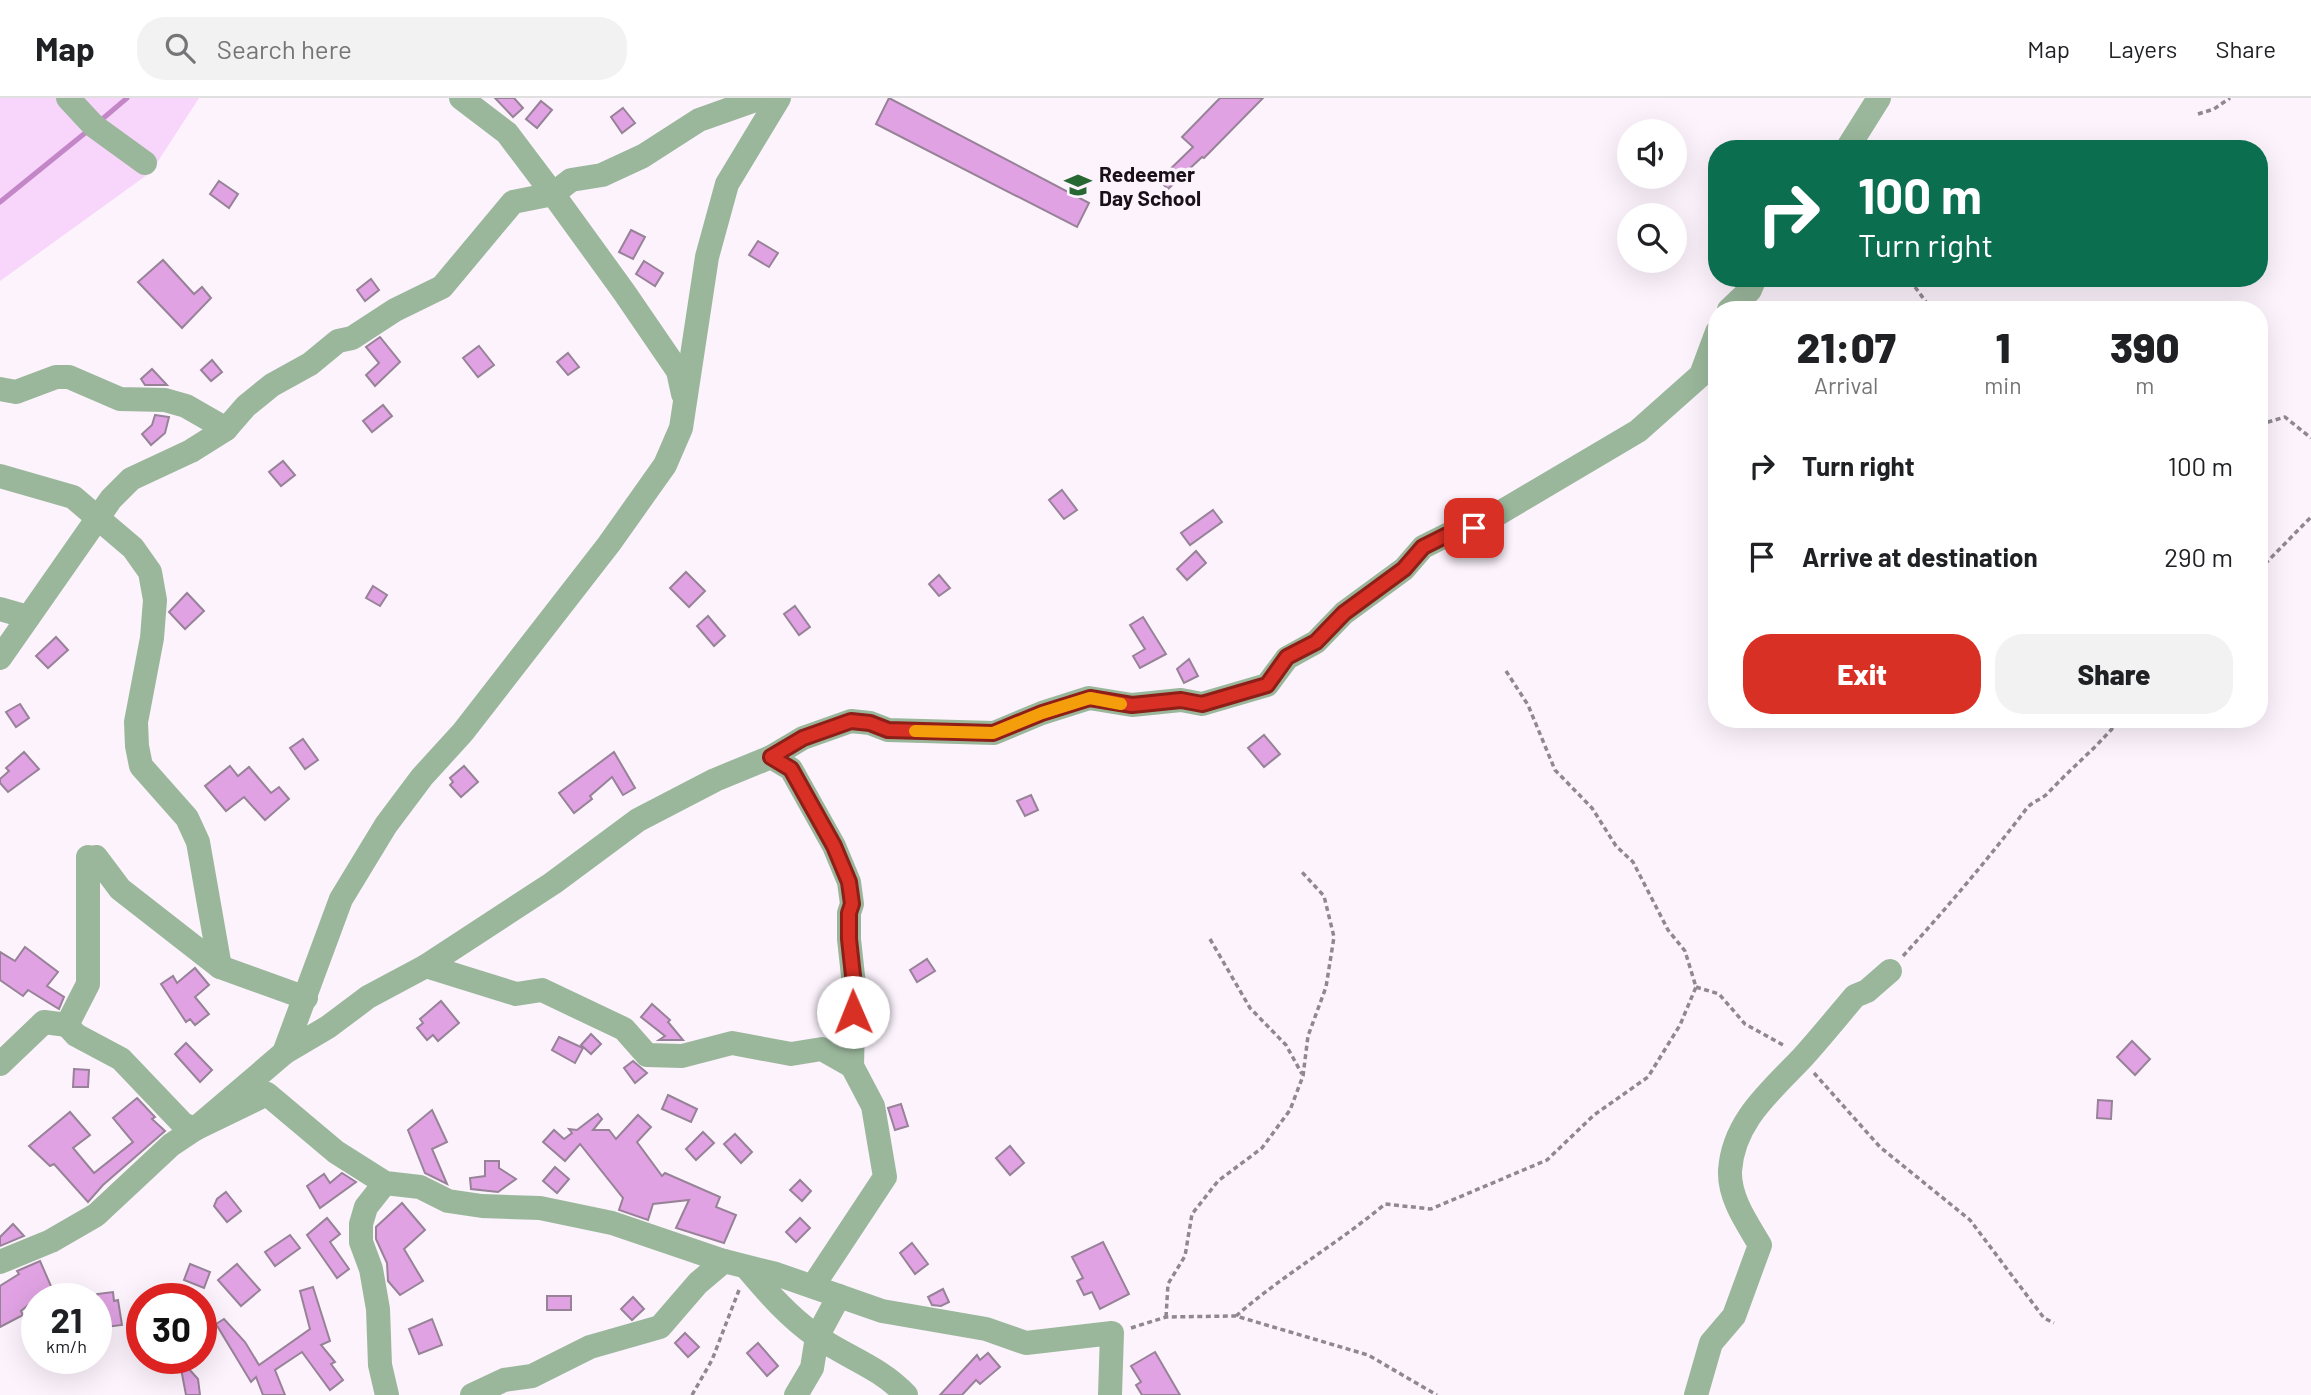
<!DOCTYPE html>
<style>
body{margin:0;font-family:Barlow,sans-serif;background:#f2f2f2;color:#202124;height:100vh;display:flex;flex-direction:column;font-size:26px;white-space:nowrap}
*{box-sizing:border-box;margin:0}
p{font-size:23px;color:#757577}
.icon{flex:none;width:38px;height:38px;fill:none;stroke:currentColor;stroke-width:2;stroke-linecap:round;stroke-linejoin:round}
.map{position:relative;flex:1;overflow:hidden}
.drawer{position:absolute;left:1708px;top:203px;width:560px;height:427px;display:flex;flex-direction:column;background:#fff;border-radius:28px;box-shadow:0 7px 28px #0002}
.drawer>*{flex:none}
.top-card{position:absolute;left:1708px;top:42px;width:560px;height:147px;border-radius:28px;box-shadow:0 7px 28px #0002;background:#0b6e4f;color:#fff;overflow:hidden}
.controls{position:absolute;left:1617px;top:21px;display:grid;gap:14px}
.controls a{display:grid;place-items:center;width:70px;height:70px;border-radius:50%;background:#fff;box-shadow:0 7px 28px #0002;font-size:35px}
.speed{position:absolute;left:21px;top:1185px;display:flex;gap:14px;font-size:35px;font-weight:700;text-align:center}
.speed>*{display:grid;place-content:center;width:91px;height:91px;border-radius:50%;background:#fff;box-shadow:0 7px 28px #0002;line-height:1}
.speed small{font-size:18px;font-weight:400}
.speed .limit{border:10px solid #d22;background:#fff;color:#111}
.pin{position:absolute;display:grid;place-items:center;width:60px;height:60px;color:#fff;margin:-30px;border-radius:14px;box-shadow:0 4px 10px #0006}
.me{position:absolute;width:77px;margin:-38px;rotate:359deg;stroke-linejoin:round;filter:drop-shadow(0 0 5px #0008)}
.turn{display:flex;align-items:center;gap:24px;height:147px;padding:0 35px;font-size:32px}
.turn .icon{width:91px;height:91px;stroke-width:2.5}
.turn b{display:block;font-size:49px;line-height:60px}
.eta{display:flex;justify-content:space-evenly;align-items:center;height:119px;text-align:center}
.eta b{font-size:42px;font-weight:800;line-height:49px}
.action{display:flex;gap:14px;margin-top:auto;padding:14px 35px}
.action a{flex:1;height:80px;border-radius:28px;background:#d93025;color:#fff;font-size:28px;font-weight:800;line-height:80px;text-align:center}
.action a+a{background:#f2f2f2;color:#202124}
ul{padding:0;list-style:none}
li{display:flex;align-items:center;gap:21px;height:91px;padding:0 35px}
li div{flex:1}
li b{display:block;font-size:26px}
li em{font-style:normal}
header{display:flex;align-items:center;gap:42px;box-sizing:border-box;height:98px;padding:0 35px;background:#fff;border-bottom:2px solid #e0e0e0}
header strong{font-size:33px}
nav{display:flex;gap:38px;margin-inline-start:auto;font-size:24px}
.search{width:490px;height:63px;background:#f2f2f2;display:flex;align-items:center;gap:18px;box-sizing:border-box;padding:0 24px;border-radius:28px;color:#757577;font-size:26px}
.map>svg:first-child{display:block}
.green{fill:#f8d5fa}
.lines{fill:none;stroke-linecap:round;stroke-linejoin:round}
.stream{stroke:#c386c6;stroke-width:5}
.building{fill:#e0a2e3;stroke:#978297;stroke-width:2}
.path{stroke:#908891;stroke-width:3.5;stroke-dasharray:5 3.5;stroke-linecap:butt}
.minor{stroke:#9ab79b;stroke-width:24}
.route-casing{stroke:#8d1f18;stroke-width:18}
.route{stroke:#d93025;stroke-width:12}
.slow{stroke:#f59e0b;stroke-width:12}
.labels{text-anchor:middle;dominant-baseline:central;stroke-width:7;stroke-linejoin:round;paint-order:stroke}
.poi-label{font-size:21px;font-weight:bold;fill:#181119;stroke:#fcf3fd;text-anchor:start}
</style>
<header>
<strong>Map</strong>
<div class="search"><svg class="icon" aria-label="search" viewBox="0 0 24 24"><circle cx="10" cy="10" r="6"/><path d="M15 15l6 6"/></svg>Search here</div>
<nav><a>Map</a><a>Layers</a><a>Share</a></nav>
</header>
<div class="map">
<svg width="2311" height="1297" viewBox="0 0 2311 1297">
<rect width="100%" height="100%" fill="#fcf3fd"/>
<path class="green" d="M 0,0 L 199,0 L 151,74 L 0,183 Z"/>
<g class="lines">
<g class="stream">
<path d="M 100,23 L 127,0"/>
<path d="M 0,104 L 90,31"/>
</g>
</g>
<g class="building">
<path d="M 495,0 L 514,0 L 523,10 L 513,19 Z"/>
<path d="M 889,0 L 1089,105 L 1077,129 L 876,26 Z"/>
<path d="M 1220,0 L 1263,0 L 1204,60 L 1202,59 L 1168,91 L 1159,82 L 1193,49 L 1182,39 Z"/>
<path d="M 541,3 L 552,12 L 537,30 L 526,21 Z"/>
<path d="M 623,10 L 635,25 L 622,35 L 611,19 Z"/>
<path d="M 219,83 L 238,96 L 229,110 L 210,96 Z"/>
<path d="M 631,132 L 645,139 L 633,161 L 619,154 Z"/>
<path d="M 758,143 L 778,155 L 769,169 L 749,157 Z"/>
<path d="M 163,162 L 194,196 L 202,189 L 211,200 L 182,230 L 138,184 Z"/>
<path d="M 644,163 L 663,175 L 655,188 L 636,176 Z"/>
<path d="M 371,181 L 379,192 L 365,203 L 357,192 Z"/>
<path d="M 380,239 L 400,264 L 375,288 L 366,277 L 379,265 L 366,249 Z"/>
<path d="M 479,248 L 494,267 L 478,279 L 463,260 Z"/>
<path d="M 568,255 L 579,269 L 568,277 L 557,264 Z"/>
<path d="M 212,262 L 222,274 L 211,283 L 201,272 Z"/>
<path d="M 152,271 L 167,287 L 145,287 L 141,281 Z"/>
<path d="M 383,307 L 392,318 L 372,334 L 363,323 Z"/>
<path d="M 155,317 L 169,319 L 165,335 L 151,347 L 142,336 L 152,327 Z"/>
<path d="M 283,363 L 295,377 L 281,388 L 269,374 Z"/>
<path d="M 1062,392 L 1077,412 L 1064,421 L 1049,402 Z"/>
<path d="M 1213,412 L 1222,424 L 1190,447 L 1181,435 Z"/>
<path d="M 1196,453 L 1206,465 L 1187,482 L 1177,471 Z"/>
<path d="M 686,474 L 705,493 L 689,509 L 670,490 Z"/>
<path d="M 939,477 L 950,490 L 939,498 L 929,486 Z"/>
<path d="M 373,488 L 387,497 L 380,508 L 366,500 Z"/>
<path d="M 187,495 L 204,513 L 185,531 L 169,514 Z"/>
<path d="M 795,508 L 810,529 L 799,537 L 784,516 Z"/>
<path d="M 708,518 L 725,538 L 714,548 L 697,528 Z"/>
<path d="M 1143,519 L 1166,556 L 1140,570 L 1133,558 L 1145,551 L 1130,527 Z"/>
<path d="M 56,539 L 68,552 L 48,570 L 36,558 Z"/>
<path d="M 1189,561 L 1198,578 L 1184,585 L 1177,571 Z"/>
<path d="M 20,606 L 29,620 L 16,629 L 6,614 Z"/>
<path d="M 1264,637 L 1280,656 L 1264,669 L 1248,650 Z"/>
<path d="M 303,641 L 318,662 L 305,671 L 290,650 Z"/>
<path d="M 24,654 L 39,671 L 8,694 L 0,685 L 0,681 L 9,673 L 6,670 Z"/>
<path d="M 614,654 L 635,690 L 623,697 L 612,679 L 590,698 L 592,701 L 574,715 L 559,695 Z"/>
<path d="M 230,668 L 238,678 L 249,669 L 271,695 L 279,689 L 289,701 L 265,722 L 244,699 L 226,713 L 205,688 Z"/>
<path d="M 464,668 L 478,684 L 461,699 L 450,687 L 453,684 L 450,680 Z"/>
<path d="M 1031,697 L 1038,712 L 1025,718 L 1017,703 Z"/>
<path d="M 25,849 L 58,874 L 47,888 L 64,899 L 59,911 L 28,892 L 23,898 L 0,882 L 0,854 L 15,863 Z"/>
<path d="M 927,861 L 935,873 L 917,884 L 910,872 Z"/>
<path d="M 195,870 L 209,887 L 195,899 L 209,916 L 195,927 L 190,921 L 186,924 L 161,886 L 173,878 L 177,885 Z"/>
<path d="M 441,903 L 459,925 L 438,943 L 433,937 L 427,942 L 417,930 L 423,925 L 420,921 Z"/>
<path d="M 652,906 L 670,922 L 668,924 L 683,942 L 659,942 L 665,938 L 641,919 Z"/>
<path d="M 591,936 L 601,946 L 591,956 L 581,947 Z"/>
<path d="M 559,939 L 583,950 L 575,965 L 552,952 Z"/>
<path d="M 2132,943 L 2150,961 L 2135,977 L 2117,959 Z"/>
<path d="M 186,945 L 212,972 L 200,984 L 175,956 Z"/>
<path d="M 633,963 L 647,975 L 635,985 L 624,970 Z"/>
<path d="M 74,971 L 89,972 L 88,989 L 73,989 Z"/>
<path d="M 668,997 L 697,1011 L 691,1024 L 662,1011 Z"/>
<path d="M 137,1000 L 155,1019 L 152,1021 L 165,1033 L 103,1087 L 88,1104 L 54,1066 L 50,1068 L 29,1048 L 70,1014 L 90,1037 L 73,1050 L 94,1075 L 133,1044 L 113,1020 Z"/>
<path d="M 2098,1002 L 2112,1003 L 2111,1021 L 2097,1020 Z"/>
<path d="M 901,1006 L 908,1028 L 895,1032 L 888,1010 Z"/>
<path d="M 432,1012 L 447,1044 L 432,1051 L 447,1086 L 425,1075 L 408,1032 Z"/>
<path d="M 598,1016 L 602,1021 L 593,1032 L 609,1032 L 616,1041 L 638,1017 L 651,1029 L 637,1044 L 662,1078 L 665,1075 L 720,1099 L 716,1109 L 736,1117 L 724,1145 L 676,1130 L 689,1102 L 653,1106 L 648,1122 L 619,1112 L 623,1100 L 580,1046 L 565,1063 L 543,1044 L 554,1032 L 564,1041 L 572,1035 L 569,1031 L 577,1032 Z"/>
<path d="M 703,1034 L 714,1045 L 696,1062 L 686,1051 Z"/>
<path d="M 735,1036 L 752,1054 L 741,1065 L 724,1046 Z"/>
<path d="M 1010,1048 L 1024,1065 L 1010,1077 L 996,1060 Z"/>
<path d="M 485,1063 L 499,1063 L 499,1070 L 516,1081 L 498,1094 L 471,1091 L 470,1080 L 485,1078 Z"/>
<path d="M 555,1069 L 569,1081 L 557,1095 L 543,1083 Z"/>
<path d="M 342,1075 L 356,1084 L 320,1110 L 307,1088 L 324,1076 L 330,1085 Z"/>
<path d="M 800,1082 L 811,1093 L 802,1103 L 790,1092 Z"/>
<path d="M 226,1094 L 241,1113 L 227,1124 L 214,1108 L 217,1101 Z"/>
<path d="M 402,1105 L 425,1132 L 404,1151 L 423,1183 L 400,1197 L 388,1183 L 387,1165 L 376,1141 L 376,1129 Z"/>
<path d="M 327,1120 L 340,1136 L 330,1144 L 349,1171 L 337,1180 L 307,1137 Z"/>
<path d="M 800,1120 L 810,1130 L 796,1144 L 786,1134 Z"/>
<path d="M 13,1126 L 24,1138 L 0,1148 L 0,1139 Z"/>
<path d="M 290,1137 L 300,1150 L 275,1168 L 265,1154 Z"/>
<path d="M 1103,1144 L 1129,1196 L 1100,1211 L 1092,1194 L 1084,1197 L 1077,1183 L 1083,1180 L 1072,1159 Z"/>
<path d="M 912,1145 L 928,1166 L 915,1176 L 900,1155 Z"/>
<path d="M 40,1163 L 54,1195 L 37,1200 L 21,1213 L 23,1217 L 0,1229 L 0,1188 L 19,1176 L 17,1173 Z"/>
<path d="M 190,1166 L 210,1174 L 204,1190 L 184,1182 Z"/>
<path d="M 237,1166 L 260,1192 L 241,1208 L 218,1182 Z"/>
<path d="M 313,1189 L 330,1243 L 321,1247 L 335,1264 L 331,1266 L 343,1282 L 330,1292 L 302,1254 L 275,1272 L 285,1297 L 263,1297 L 256,1279 L 251,1284 L 216,1226 L 224,1221 L 245,1244 L 259,1267 L 310,1231 L 300,1193 Z"/>
<path d="M 943,1191 L 949,1204 L 941,1208 L 932,1207 L 928,1199 Z"/>
<path d="M 113,1194 L 114,1203 L 118,1202 L 122,1227 L 106,1229 L 105,1224 L 101,1225 L 97,1196 Z"/>
<rect x="547" y="1198" width="24" height="14"/>
<path d="M 633,1199 L 644,1211 L 632,1222 L 621,1211 Z"/>
<path d="M 432,1221 L 442,1247 L 419,1256 L 409,1231 Z"/>
<path d="M 685,1235 L 699,1249 L 688,1259 L 675,1245 Z"/>
<path d="M 758,1245 L 778,1268 L 767,1278 L 747,1255 Z"/>
<path d="M 1155,1254 L 1180,1297 L 1142,1297 L 1136,1287 L 1141,1284 L 1131,1268 Z"/>
<path d="M 988,1255 L 1000,1269 L 980,1286 L 976,1282 L 962,1297 L 940,1297 L 977,1257 L 980,1262 Z"/>
<path d="M 179,1260 L 198,1281 L 200,1297 L 186,1297 Z"/>
</g>
<g class="lines">
<g class="path">
<path d="M 2198,16 L 2214,11 L 2230,0"/>
<path d="M 1915,189 L 1932,212"/>
<path d="M 2259,323 L 2268,324 L 2285,319 L 2311,340"/>
<path d="M 2259,472 L 2311,419"/>
<path d="M 1210,841 L 1250,910 L 1286,947 L 1302,976"/>
<path d="M 1903,858 C 1947,810 1988,761 2027,710 C 2033,703 2043,701 2049,694 C 2072,669 2099,648 2120,621"/>
<path d="M 1696,889 L 1719,896 L 1745,926 L 1785,948"/>
<path d="M 1814,975 L 1880,1049 L 1970,1122 L 2044,1220 L 2054,1225"/>
<path d="M 1236,1218 C 1283,1177 1337,1146 1385,1106 L 1431,1111 L 1547,1062 L 1594,1017 L 1648,979 L 1680,927 L 1696,889 L 1685,853 L 1668,832 L 1633,764 L 1616,748 L 1592,710 L 1555,672 L 1528,607 L 1506,573"/>
<path d="M 1166,1219 L 1168,1186 L 1185,1158 L 1192,1116 L 1218,1083 L 1262,1050 L 1290,1012 L 1303,978 L 1308,938 L 1326,889 L 1334,839 L 1324,798 L 1300,772"/>
<path d="M 1131,1230 L 1166,1219 L 1236,1218 L 1368,1257 L 1437,1297"/>
<path d="M 692,1297 L 712,1262 L 739,1192"/>
</g>
<g class="minor">
<path d="M 68,0 L 94,28 L 145,65"/>
<path d="M 461,0 L 507,35 L 553,96 L 624,194 L 678,273 L 683,296"/>
<path d="M 1847,51 L 1879,0"/>
<path d="M 1729,212 L 1750,192 L 1755,180"/>
<path d="M 0,291 L 16,294 L 56,279 L 69,279 L 120,301 L 165,302 L 186,308 L 226,331"/>
<path d="M 0,378 L 73,399 L 133,450 L 150,474 L 155,502 L 152,540 L 136,624 L 137,648 L 141,668 L 187,720 L 198,744 L 220,869"/>
<path d="M 0,511 L 28,519"/>
<path d="M 0,560 L 111,401 L 131,381 L 191,353 L 226,331 L 246,308 L 272,287 L 310,266 L 338,243 L 352,240 L 395,212 L 442,189 L 513,104 L 553,96 L 571,82 L 602,77 L 643,58 L 699,22 L 761,0"/>
<path d="M 771,659 L 791,671 L 834,748 L 849,784 L 852,806 L 849,815 L 849,841 L 854,887 L 852,968 L 873,1008 L 885,1079 L 813,1188"/>
<path d="M 88,759 L 88,886 L 67,927 L 76,937 L 121,961 L 183,1026 L 195,1031 L 267,996 L 336,1054 L 385,1085 L 420,1089 L 448,1103 L 482,1108 L 540,1110 L 612,1125 L 724,1163 L 776,1176 L 882,1213 L 986,1231 L 1026,1245 L 1112,1235 L 1110,1297"/>
<path d="M 96,759 L 120,791 L 220,869 L 306,900"/>
<path d="M 426,868 L 516,896 L 542,892 L 624,931 L 647,957 L 682,958 L 732,945 L 791,956 L 822,951 L 852,968"/>
<path d="M 284,955 L 328,929 L 368,899 L 426,868 L 553,785 L 638,722 L 715,682 L 771,659 L 803,640 L 851,623 L 870,625 L 888,632 L 994,635 L 1042,615 L 1089,600 L 1132,607 L 1181,602 L 1202,606 L 1267,587 L 1287,560 L 1316,544 L 1344,515 L 1404,471 L 1423,449 L 1451,435 L 1474,430 L 1638,333 L 1701,277 L 1717,234"/>
<path d="M 0,966 L 44,924 L 67,927"/>
<path d="M 385,1085 L 366,1109 L 361,1126 L 361,1144 L 371,1171 L 378,1211 L 380,1267 L 387,1297"/>
<path d="M 0,1164 L 51,1143 L 96,1117 L 171,1047 L 195,1031 L 284,955 L 341,801 L 386,727 L 422,679 L 463,634 L 609,446 L 665,367 L 681,330 L 707,159 L 727,86 L 779,0"/>
<path d="M 747,1170 C 768,1195 789,1219 816,1238 C 846,1259 880,1269 906,1297"/>
<path d="M 472,1297 L 504,1282 L 532,1278 L 590,1249 L 660,1229 L 698,1185 L 724,1163"/>
<path d="M 796,1297 L 812,1270 L 817,1239 L 839,1198"/>
<path d="M 1696,1297 L 1711,1245 L 1734,1218 L 1760,1147 C 1747,1125 1729,1100 1730,1073 C 1733,1023 1771,993 1803,959 C 1821,939 1838,918 1855,898 L 1867,893 L 1890,873"/>
</g>
</g>
<g class="lines">
<defs>
<path id="route" d="M 853,914 L 854,887 L 849,841 L 849,815 L 852,806 L 849,784 L 834,748 L 791,671 L 771,659 L 803,640 L 851,623 L 870,625 L 888,632 L 993,635 L 1042,615 L 1090,600 L 1132,607 L 1181,602 L 1202,606 L 1267,587 L 1287,559 L 1316,544 L 1344,515 L 1404,471 L 1423,449 L 1451,435 L 1474,430"/>
</defs>
<use href="#route" class="route-casing"/>
<use href="#route" class="route"/>
<path class="slow" d="M 915,633 L 993,635 L 1042,615 L 1090,600 L 1121,606"/>
</g>
<defs>
<symbol id="school-bare" viewBox="-9 -9 18 18"><path d="M0-5L7-2L0 1L-7-2ZM-4 1L0 2.5L4 1V4Q0 6-4 4Z" fill="#276731" stroke="#fcf3fd" stroke-width="2.5" paint-order="stroke"/></symbol>
</defs>
<g fill-rule="evenodd">
<use href="#school-bare" x="1059" y="68" width="38" height="38"/>
</g>
<g class="labels">
<g class="poi-label">
<text x="1099" y="75">Redeemer<tspan x="1099" dy="24">Day School</tspan></text>
</g>
</g>
</svg>
<div class="controls">
<a><svg class="icon" aria-label="sound" viewBox="0 0 24 24"><path d="M4 9h4l5-4v14l-5-4H4zM17 9q2 3 0 6"/></svg></a>
<a><svg class="icon" aria-label="search" viewBox="0 0 24 24"><circle cx="10" cy="10" r="6"/><path d="M15 15l6 6"/></svg></a>
</div>
<div class="speed"><div>21<small>km/h</small></div><div class="limit">30</div></div>
<div class="pin" style="left:1474px;top:430px;background:#d93025"><svg class="icon" aria-label="arrive" viewBox="0 0 24 24"><path d="M6 21V4h12l-3 4 3 4H6"/></svg></div>
<svg class="me" style="left:853px;top:914px" viewBox="-20 -20 40 40"><circle r="19" fill="#fff"/><path d="M0-13L10 11 0 6-10 11z" fill="#d93025"/></svg>
<div class="top-card">
<div class="turn"><svg class="icon" aria-label="right" viewBox="0 0 24 24"><path d="M7 20v-9h11M14 6l5 5-5 5"/></svg><div><b>100 m</b>Turn right</div></div>
</div>
<section class="drawer">
<div class="eta">
<div><b>21:07</b><p>Arrival</p></div>
<div><b>1</b><p>min</p></div>
<div><b>390</b><p>m</p></div>
</div>
<ul>
<li><svg class="icon" aria-label="right" viewBox="0 0 24 24"><path d="M7 20v-9h11M14 6l5 5-5 5"/></svg><div><b>Turn right</b></div><em>100 m</em></li>
<li><svg class="icon" aria-label="arrive" viewBox="0 0 24 24"><path d="M6 21V4h12l-3 4 3 4H6"/></svg><div><b>Arrive at destination</b></div><em>290 m</em></li>
</ul>
<div class="action"><a>Exit</a><a>Share</a></div>
</section>
</div>
